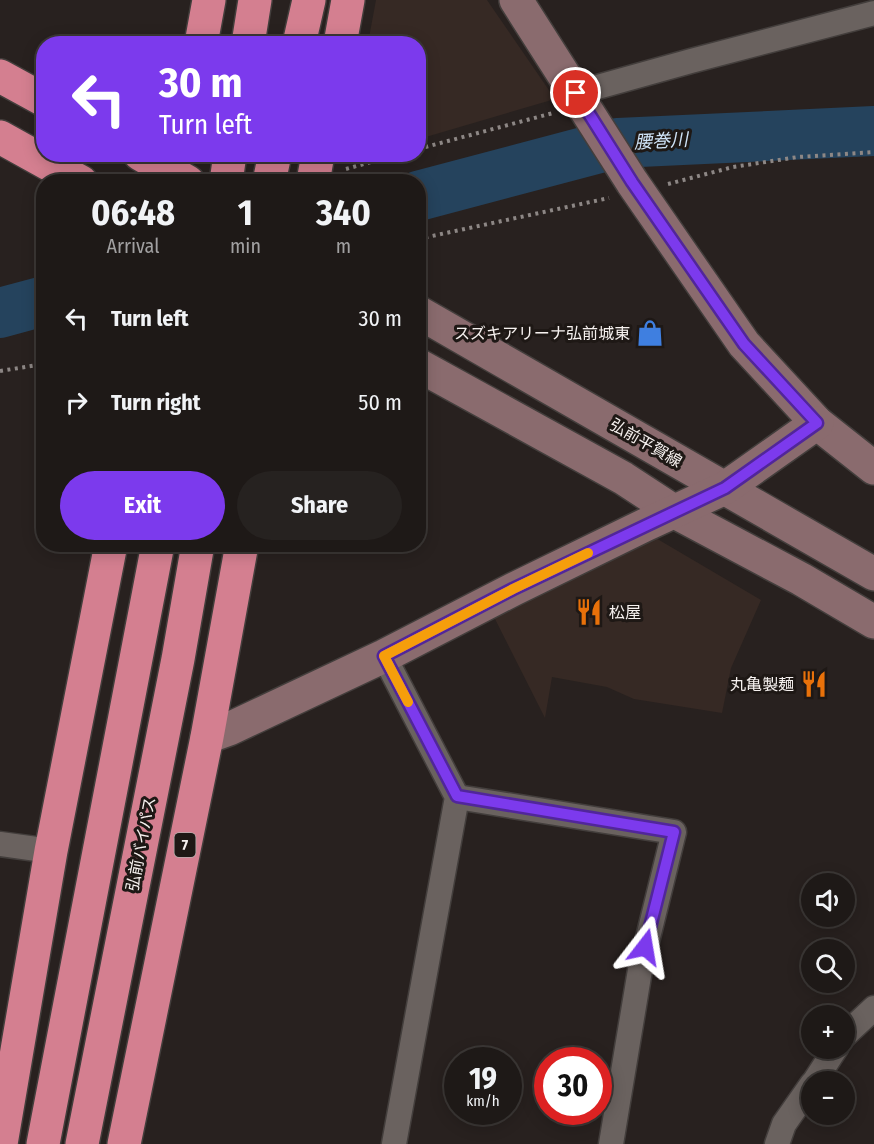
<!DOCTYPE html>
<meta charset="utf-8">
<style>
body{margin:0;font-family:"Fira Sans Condensed","Noto Sans JP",sans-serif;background:#262220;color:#f1f3f6;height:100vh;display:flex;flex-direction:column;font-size:22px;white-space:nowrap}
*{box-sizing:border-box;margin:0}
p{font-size:20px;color:#a1a0a1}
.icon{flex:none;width:33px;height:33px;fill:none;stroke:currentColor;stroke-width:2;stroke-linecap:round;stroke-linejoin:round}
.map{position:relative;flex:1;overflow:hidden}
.details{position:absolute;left:36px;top:174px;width:390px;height:378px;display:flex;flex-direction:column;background:#1e1917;border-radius:24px;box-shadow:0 3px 15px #0003,0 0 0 2px #3c3836}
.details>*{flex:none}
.top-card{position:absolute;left:36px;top:36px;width:390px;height:126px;border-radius:24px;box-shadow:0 3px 15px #0003,0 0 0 2px #3c3836;background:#7c3aed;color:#fff;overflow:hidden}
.fabs{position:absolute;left:801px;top:873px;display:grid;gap:12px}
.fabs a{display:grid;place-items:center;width:54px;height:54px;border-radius:50%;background:#1e1917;box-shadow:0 3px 15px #0003,0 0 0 2px #3c3836;font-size:30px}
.speed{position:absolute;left:444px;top:1047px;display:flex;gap:12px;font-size:30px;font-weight:700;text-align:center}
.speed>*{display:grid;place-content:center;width:78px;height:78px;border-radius:50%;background:#1e1917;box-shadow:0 3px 15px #0003,0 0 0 2px #3c3836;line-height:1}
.speed small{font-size:15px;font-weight:400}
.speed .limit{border:9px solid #d22;background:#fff;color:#111}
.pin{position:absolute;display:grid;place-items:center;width:51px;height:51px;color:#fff;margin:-26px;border:3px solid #fff;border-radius:50%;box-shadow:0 2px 6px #0007}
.me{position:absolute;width:66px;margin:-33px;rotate:14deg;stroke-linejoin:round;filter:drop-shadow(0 0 4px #0008)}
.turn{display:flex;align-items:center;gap:21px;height:126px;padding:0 24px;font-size:27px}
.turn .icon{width:78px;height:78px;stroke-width:2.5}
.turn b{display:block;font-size:42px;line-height:51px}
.eta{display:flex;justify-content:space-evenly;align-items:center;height:102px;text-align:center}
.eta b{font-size:36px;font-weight:700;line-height:42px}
.primary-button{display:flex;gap:12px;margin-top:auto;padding:12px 24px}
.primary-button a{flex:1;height:69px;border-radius:36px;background:#7c3aed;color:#fff;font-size:24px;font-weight:700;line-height:69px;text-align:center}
.primary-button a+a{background:#262220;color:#f1f3f6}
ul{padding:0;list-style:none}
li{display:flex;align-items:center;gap:18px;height:84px;padding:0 24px}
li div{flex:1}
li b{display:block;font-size:22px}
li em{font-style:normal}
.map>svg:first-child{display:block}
.built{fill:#362924}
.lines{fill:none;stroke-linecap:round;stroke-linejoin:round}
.river{stroke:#25435d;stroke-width:50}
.street-casing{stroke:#433e3c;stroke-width:27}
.secondary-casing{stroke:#433e3c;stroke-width:36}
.highway-casing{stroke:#433e3c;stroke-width:36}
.path{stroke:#8d8785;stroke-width:4;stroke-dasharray:3 4.5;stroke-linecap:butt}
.street{stroke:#6a625f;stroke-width:24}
.secondary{stroke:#8a6b6e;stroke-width:33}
.highway{stroke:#d47f90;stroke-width:33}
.route-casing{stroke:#51269a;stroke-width:15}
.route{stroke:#7c3aed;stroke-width:10}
.slow{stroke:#f59e0b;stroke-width:10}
.labels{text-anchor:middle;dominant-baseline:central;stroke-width:6;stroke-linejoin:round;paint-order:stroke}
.shield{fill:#1e1815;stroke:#b5b0ae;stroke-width:1.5}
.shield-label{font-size:15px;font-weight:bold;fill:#f6f1ef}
.poi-label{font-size:16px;fill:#f6f1ef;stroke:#1e1815;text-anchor:end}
.street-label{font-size:16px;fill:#f6f1ef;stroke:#1e1815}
.water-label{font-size:18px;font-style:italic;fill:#cfe3f7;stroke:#1e1815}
</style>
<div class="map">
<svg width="874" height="1144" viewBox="0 0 874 1144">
<rect width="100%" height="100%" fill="#28211f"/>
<g class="built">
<path d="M 376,0 L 487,0 L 555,99 L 419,139 L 418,44 L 368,43 Z"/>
<path d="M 654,537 L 761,600 L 731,668 L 722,713 L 634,699 L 607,687 L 552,677 L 545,718 L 494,617 Z"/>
</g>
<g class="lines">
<g class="river">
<path d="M 418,196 L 618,143 L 874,131"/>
<path d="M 0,313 L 44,301"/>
</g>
<defs>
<g id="street">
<path d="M 576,93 L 691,61 L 874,13"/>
<path d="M 384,656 L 457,797 L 394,1144"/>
<path d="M 457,797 L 674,832 L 640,970 L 611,1144"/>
<path d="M 0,844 L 51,851"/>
<path d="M 844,1036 L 874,1008"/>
<path d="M 814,1082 L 836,1048"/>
<path d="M 777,1144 L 784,1124 L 812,1084"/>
</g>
<g id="secondary">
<path d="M 516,0 L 632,182 L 744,344 L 817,423 L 874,468"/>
<path d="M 418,312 L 874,574"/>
<path d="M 418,365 L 623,478 L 675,512 L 801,579 L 874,622"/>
<path d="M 207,737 L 229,729 L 384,656 L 514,589 L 645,525 L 725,488 L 817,423"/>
</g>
<g id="highway">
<path d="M 201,44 L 209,0"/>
<path d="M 248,44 L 255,0"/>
<path d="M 299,44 L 309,0"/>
<path d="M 340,44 L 348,0"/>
<path d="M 0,76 L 44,100"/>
<path d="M 0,137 L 81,182"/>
<path d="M 140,154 L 188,182"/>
<path d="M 226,182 L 230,154"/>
<path d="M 269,182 L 275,154"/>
<path d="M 313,182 L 318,154"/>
<path d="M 1,1144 L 51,851 L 111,544"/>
<path d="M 43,1144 L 158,544"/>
<path d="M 82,1144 L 178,659 L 198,544"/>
<path d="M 124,1144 L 207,737 L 242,544"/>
</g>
</defs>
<use href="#street" class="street-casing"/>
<use href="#secondary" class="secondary-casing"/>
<use href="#highway" class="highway-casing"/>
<g class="path">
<path d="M 418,149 L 553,113"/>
<path d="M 346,169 L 400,154"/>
<path d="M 668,184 L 733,167 L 798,157 L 874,152"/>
<path d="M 418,239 L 609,198"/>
<path d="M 0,371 L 44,364"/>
</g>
<use href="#street" class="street"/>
<use href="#secondary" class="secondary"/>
<use href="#highway" class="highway"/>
</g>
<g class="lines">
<defs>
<path id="route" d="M 576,93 L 632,182 L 744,344 L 817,423 L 725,488 L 513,589 L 384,656 L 457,796 L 674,832 L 645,947"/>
</defs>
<use href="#route" class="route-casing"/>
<use href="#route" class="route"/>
<path class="slow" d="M 408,702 L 384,656 L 513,589 L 588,553"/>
</g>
<defs>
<symbol id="shop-bare" viewBox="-9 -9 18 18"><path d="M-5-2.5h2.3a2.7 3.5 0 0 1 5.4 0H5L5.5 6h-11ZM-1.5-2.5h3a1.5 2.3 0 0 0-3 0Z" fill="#3f7fe0" stroke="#1e1815" stroke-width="2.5" paint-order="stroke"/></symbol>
<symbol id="restaurant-bare" viewBox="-9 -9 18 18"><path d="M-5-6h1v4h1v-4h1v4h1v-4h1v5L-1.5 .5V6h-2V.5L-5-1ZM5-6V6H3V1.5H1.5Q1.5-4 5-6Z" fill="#e8710a" stroke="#1e1815" stroke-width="2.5" paint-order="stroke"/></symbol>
</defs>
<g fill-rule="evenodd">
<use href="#shop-bare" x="631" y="314" width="38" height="38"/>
<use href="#restaurant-bare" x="570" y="593" width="38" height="38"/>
<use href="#restaurant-bare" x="795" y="665" width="38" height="38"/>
</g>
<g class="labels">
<rect class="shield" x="174.5" y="833" width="21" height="24" rx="4.5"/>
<g class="shield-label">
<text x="185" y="845">7</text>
</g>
<g class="poi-label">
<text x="630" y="333">スズキアリーナ弘前城東</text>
<text x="609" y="612" text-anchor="start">松屋</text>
<text x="794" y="684">丸亀製麺</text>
</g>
<g class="street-label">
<text transform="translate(646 443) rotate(30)">弘前平賀線</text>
<text transform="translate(141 844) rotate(-79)">弘前バイパス</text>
</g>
<g class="water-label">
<text transform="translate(661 141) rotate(-3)">腰巻川</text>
</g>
</g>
</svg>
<div class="fabs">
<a><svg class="icon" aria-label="sound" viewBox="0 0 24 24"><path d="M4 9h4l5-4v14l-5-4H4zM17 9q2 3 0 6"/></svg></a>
<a><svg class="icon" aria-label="search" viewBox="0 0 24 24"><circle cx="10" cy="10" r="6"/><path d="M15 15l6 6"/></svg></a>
<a>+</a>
<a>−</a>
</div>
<div class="speed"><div>19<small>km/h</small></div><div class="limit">30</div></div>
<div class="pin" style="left:576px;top:93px;background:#d93025"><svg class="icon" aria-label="arrive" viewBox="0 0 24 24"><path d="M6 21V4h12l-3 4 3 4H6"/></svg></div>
<svg class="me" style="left:645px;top:947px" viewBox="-20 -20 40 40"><path d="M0-17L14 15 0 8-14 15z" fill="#7c3aed" stroke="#fff" stroke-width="4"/></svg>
<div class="top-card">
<div class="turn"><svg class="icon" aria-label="left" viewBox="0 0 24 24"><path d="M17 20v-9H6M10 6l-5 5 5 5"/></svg><div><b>30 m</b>Turn left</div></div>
</div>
<section class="details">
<div class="eta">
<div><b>06:48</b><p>Arrival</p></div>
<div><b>1</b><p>min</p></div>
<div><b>340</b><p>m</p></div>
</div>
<ul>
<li><svg class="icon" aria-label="left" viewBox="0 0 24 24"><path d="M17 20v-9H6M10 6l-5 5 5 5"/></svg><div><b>Turn left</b></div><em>30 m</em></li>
<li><svg class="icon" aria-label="right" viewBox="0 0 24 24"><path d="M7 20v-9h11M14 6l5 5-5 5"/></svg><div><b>Turn right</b></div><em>50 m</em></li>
</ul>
<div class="primary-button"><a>Exit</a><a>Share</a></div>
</section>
</div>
